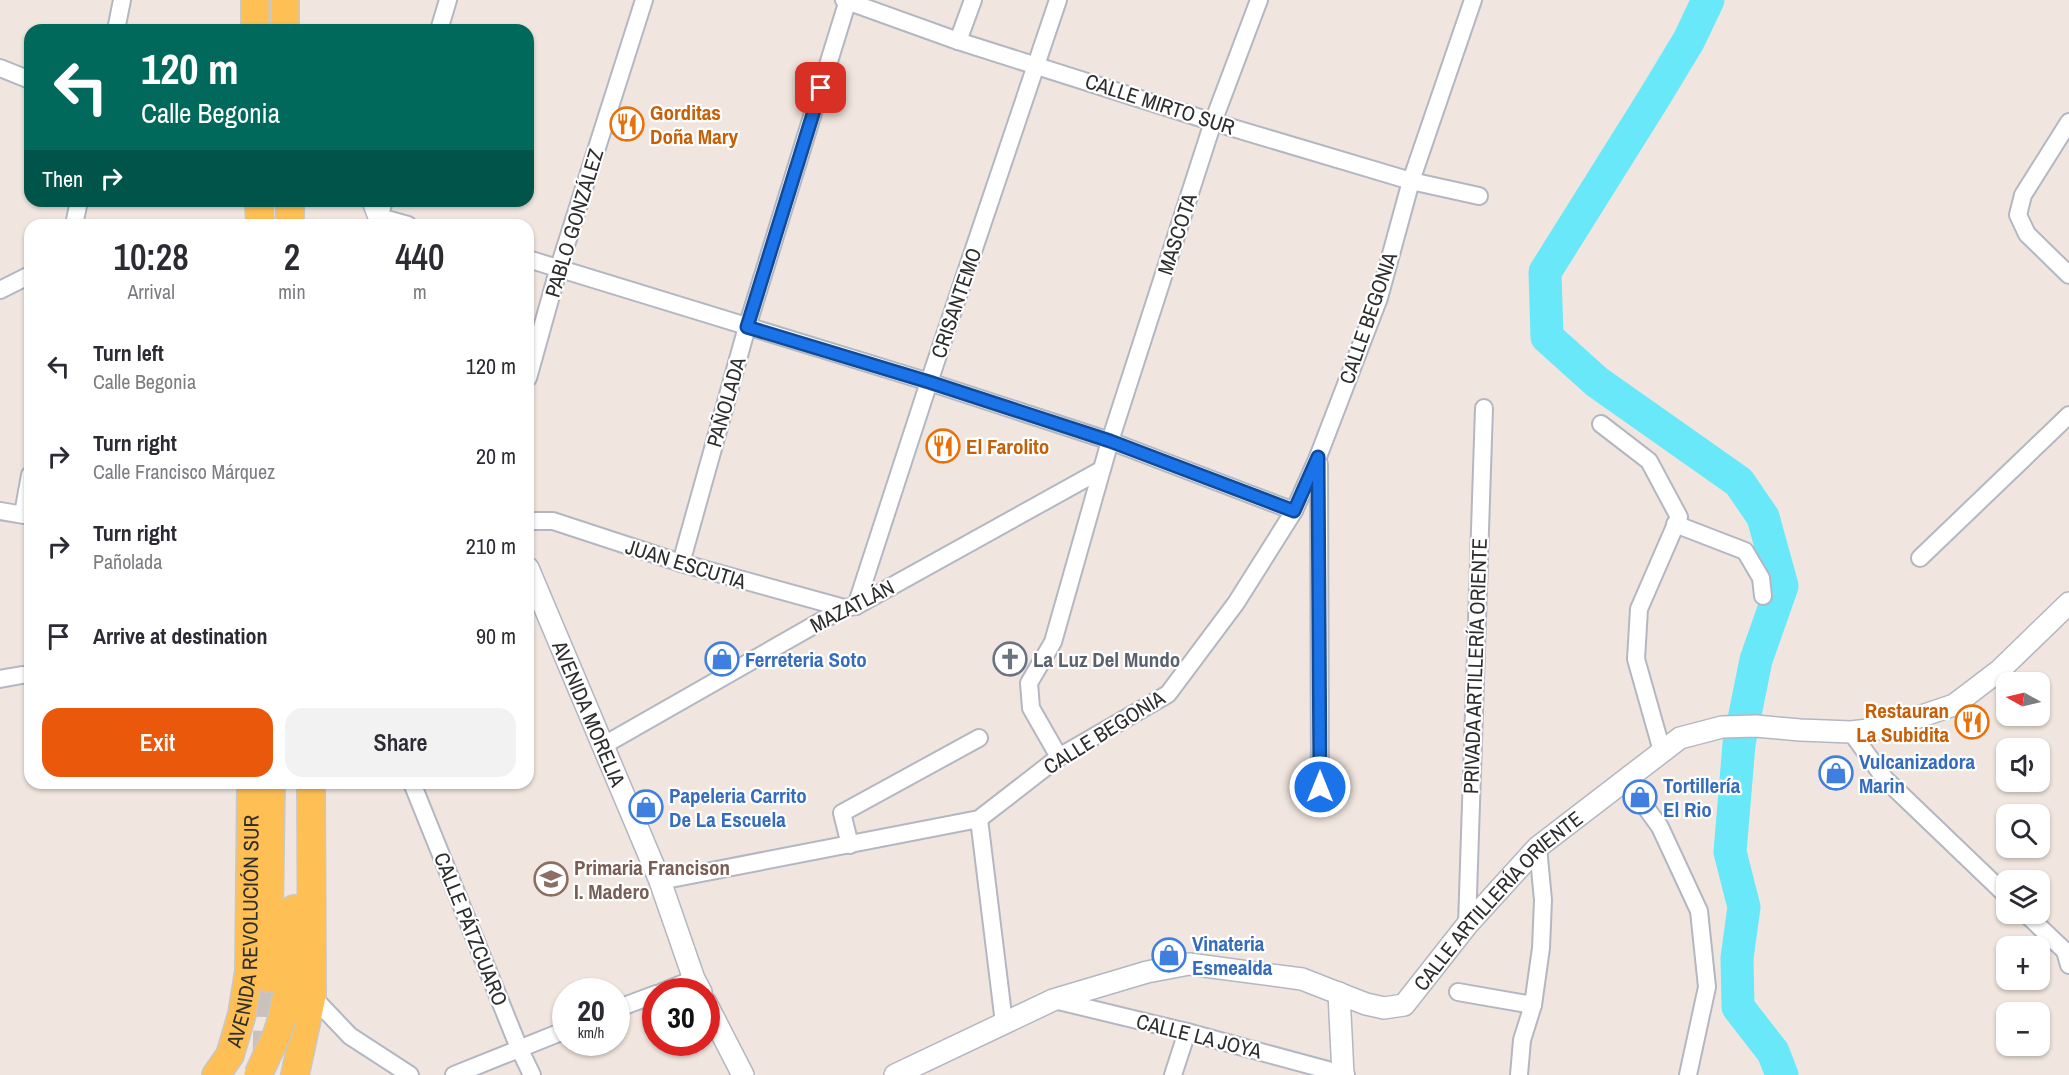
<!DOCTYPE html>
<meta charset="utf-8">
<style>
body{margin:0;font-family:"Archivo Narrow",sans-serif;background:#f2f2f3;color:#2b2b33;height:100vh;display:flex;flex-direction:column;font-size:22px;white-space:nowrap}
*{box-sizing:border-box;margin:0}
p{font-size:20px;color:#7c7c81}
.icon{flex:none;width:33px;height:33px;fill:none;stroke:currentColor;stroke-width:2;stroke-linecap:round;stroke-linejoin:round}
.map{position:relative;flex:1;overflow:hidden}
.details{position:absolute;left:24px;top:219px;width:510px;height:570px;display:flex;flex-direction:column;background:#fff;border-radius:18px;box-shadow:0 2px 4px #0004}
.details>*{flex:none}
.banner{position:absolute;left:24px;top:24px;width:510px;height:183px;border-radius:18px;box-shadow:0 2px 4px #0004;background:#00695c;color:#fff;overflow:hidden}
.needle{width:39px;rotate:278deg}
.tools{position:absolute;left:1996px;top:672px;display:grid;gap:12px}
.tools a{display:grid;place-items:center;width:54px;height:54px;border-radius:12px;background:#fff;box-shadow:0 2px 4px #0004;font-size:30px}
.speed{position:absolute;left:552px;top:978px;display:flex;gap:12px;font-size:30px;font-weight:700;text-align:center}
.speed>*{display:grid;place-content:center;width:78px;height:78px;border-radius:50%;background:#fff;box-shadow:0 2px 4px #0004;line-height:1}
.speed small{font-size:15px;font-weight:400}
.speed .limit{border:9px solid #d22;background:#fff;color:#111}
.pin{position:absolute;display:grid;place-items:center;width:51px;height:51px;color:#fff;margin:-26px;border-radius:12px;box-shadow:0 3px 9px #0006}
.me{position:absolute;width:66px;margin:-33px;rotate:0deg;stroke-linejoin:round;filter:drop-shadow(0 0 4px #0008)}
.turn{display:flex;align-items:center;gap:21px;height:126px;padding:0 18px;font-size:27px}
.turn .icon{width:78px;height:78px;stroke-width:2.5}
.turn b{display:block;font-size:42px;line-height:51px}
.then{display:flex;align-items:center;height:57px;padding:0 18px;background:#0003;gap:12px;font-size:22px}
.eta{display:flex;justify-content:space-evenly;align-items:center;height:102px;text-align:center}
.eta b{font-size:36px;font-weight:600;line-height:42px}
.action{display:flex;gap:12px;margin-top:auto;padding:12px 18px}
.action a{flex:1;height:69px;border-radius:18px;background:#ea580c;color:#fff;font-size:24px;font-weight:600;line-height:69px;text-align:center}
.action a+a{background:#f2f2f3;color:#2b2b33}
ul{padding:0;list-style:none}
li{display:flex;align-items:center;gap:18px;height:90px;padding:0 18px}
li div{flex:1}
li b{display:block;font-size:22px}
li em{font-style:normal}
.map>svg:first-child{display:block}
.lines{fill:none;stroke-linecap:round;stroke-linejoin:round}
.river{stroke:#69e8fa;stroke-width:33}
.primary-tunnel{stroke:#c9c1bb;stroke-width:27;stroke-dasharray:27 14;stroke-linecap:butt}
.minor-casing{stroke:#b3b7c2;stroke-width:20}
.tertiary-casing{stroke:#b3b7c2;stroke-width:24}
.primary-casing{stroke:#c8c8c8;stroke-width:30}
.minor{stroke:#fff;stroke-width:16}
.tertiary{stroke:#fff;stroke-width:21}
.primary{stroke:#febf55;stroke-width:27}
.primary-bridge-casing{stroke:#c8c8c8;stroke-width:30;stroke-linecap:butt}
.primary-bridge{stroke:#febf55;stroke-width:27}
.route-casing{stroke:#114b97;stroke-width:15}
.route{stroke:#1a73e8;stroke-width:10}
.labels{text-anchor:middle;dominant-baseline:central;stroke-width:4.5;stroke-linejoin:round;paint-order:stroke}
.street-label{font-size:21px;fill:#2d2d2d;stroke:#fff}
.food-label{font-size:21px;font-weight:bold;fill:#c56008;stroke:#fff;text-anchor:start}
.shop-label{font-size:21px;font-weight:bold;fill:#366cbe;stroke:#fff;text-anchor:start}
.worship-label{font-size:21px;font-weight:bold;fill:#5b616d;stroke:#fff;text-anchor:start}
.education-label{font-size:21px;font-weight:bold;fill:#785e54;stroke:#fff;text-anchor:start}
</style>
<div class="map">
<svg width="2069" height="1075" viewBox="0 0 2069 1075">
<rect width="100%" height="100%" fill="#f0e6df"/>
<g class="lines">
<path class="river" d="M 1708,0 L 1689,40 L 1654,98 L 1545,272 L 1547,337 L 1597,382 L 1739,482 L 1763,517 L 1782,586 L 1756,660 L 1739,744 L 1730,852 L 1744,907 L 1737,958 L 1738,1007 L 1773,1052 L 1782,1075"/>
<path class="primary-tunnel" d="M 266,1058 L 268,978"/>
<defs>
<g id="minor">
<path d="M 844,0 L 958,41 L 1213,122 L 1411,181 L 1479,196"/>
<path d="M 116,30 L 122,0"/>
<path d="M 439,30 L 448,0"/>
<path d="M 958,41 L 973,0"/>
<path d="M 0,68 L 30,80"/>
<path d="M 2069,122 L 2023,195 L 2018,215 L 2027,234 L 2069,275"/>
<path d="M 384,201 L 379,217 L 408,225"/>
<path d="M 74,225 L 79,201"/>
<path d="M 528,259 L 929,382 L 1110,441 L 1294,511"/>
<path d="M 0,290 L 30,275"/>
<path d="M 528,378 L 559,267 L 644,0"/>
<path d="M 1601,424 L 1649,461 L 1679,517 L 1639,609 L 1636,659 L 1662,751"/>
<path d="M 1319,464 L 1320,787"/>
<path d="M 0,511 L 30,516"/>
<path d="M 23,514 L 30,475"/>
<path d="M 528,521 L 553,521 L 681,563 L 844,608"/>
<path d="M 1675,524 L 1745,551 L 1761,578 L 1763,596"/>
<path d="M 1920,558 L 2069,415"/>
<path d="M 681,563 L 747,327 L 848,0"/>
<path d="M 856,606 L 929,382 L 1058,0"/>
<path d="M 0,679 L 22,675"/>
<path d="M 1851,732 L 1885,779 L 2007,896"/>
<path d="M 604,745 L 844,608 L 856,606 L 1101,470"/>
<path d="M 1059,757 L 1031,708 L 1029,683 L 1053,642 L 1110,441 L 1213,122 L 1259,0"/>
<path d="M 1626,780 L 1660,827 L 1699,911 L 1707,987 L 1688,1075"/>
<path d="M 412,783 L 519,1048 L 532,1075"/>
<path d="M 979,819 L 1004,1023"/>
<path d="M 850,845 L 842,813 L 979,738"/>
<path d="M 660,881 L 979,819 L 1059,757 L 1168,694 L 1236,603 L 1294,511 L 1318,457 L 1379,298 L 1411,181 L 1473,0"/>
<path d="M 2026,914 L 2065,951 L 2069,965"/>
<path d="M 1467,925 L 1484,408"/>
<path d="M 662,992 L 694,979"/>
<path d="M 1458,992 L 1533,1005"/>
<path d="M 312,996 L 350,1036 L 410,1075"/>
<path d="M 1054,1000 L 1187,1032 L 1346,1075"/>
<path d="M 616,1009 L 656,994"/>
<path d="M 454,1075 L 566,1030"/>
<path d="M 1173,1075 L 1187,1032"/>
<path d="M 1519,1075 L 1522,1040 L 1533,1005 L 1541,948 L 1543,900 L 1538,847"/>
</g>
<g id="tertiary">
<path d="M 373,201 L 382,225"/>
<path id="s1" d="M 528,568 L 660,881 L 694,979 L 701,992"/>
<path d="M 1339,993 L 1343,1075"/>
<path d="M 706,1003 L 743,1075"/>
<path id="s2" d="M 895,1075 L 1053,1000 L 1147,972 L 1189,964 L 1302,979 L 1366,1004 L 1384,1008 L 1404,1005 L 1467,925 L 1538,847 L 1680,738 L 1722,727 L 1756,726 L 1800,730 L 1851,732 L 1886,728 L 1954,705 L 2000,670 L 2069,603"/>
</g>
<g id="primary">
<path d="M 255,0 L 255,30"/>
<path d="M 285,0 L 285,30"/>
<path d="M 259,201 L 260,225"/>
<path d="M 290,201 L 290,225"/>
<path d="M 268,978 L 271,783"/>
<path d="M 282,1018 L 289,983 L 294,909"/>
<path id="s3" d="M 216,1075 L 230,1055 L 242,1014 L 249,971 L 251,783"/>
<path d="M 295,1075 L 312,996 L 311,783"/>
</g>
</defs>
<use href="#minor" class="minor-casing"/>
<use href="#tertiary" class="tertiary-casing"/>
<use href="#primary" class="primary-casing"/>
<use href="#minor" class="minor"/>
<use href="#tertiary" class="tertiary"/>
<use href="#primary" class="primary"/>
<defs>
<path id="primary-bridge" d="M 258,1075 L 277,1034 L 282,1018"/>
</defs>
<use href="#primary-bridge" class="primary-bridge-casing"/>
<use href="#primary-bridge" class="primary-bridge"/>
</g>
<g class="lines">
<defs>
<path id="route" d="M 821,88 L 747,327 L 929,382 L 1110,441 L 1294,511 L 1318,457 L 1320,787"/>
</defs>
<use href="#route" class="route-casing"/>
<use href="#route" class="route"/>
</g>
<defs>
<symbol id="restaurant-ring" viewBox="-11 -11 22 22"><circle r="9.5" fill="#fff" stroke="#e8710a" stroke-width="1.5"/><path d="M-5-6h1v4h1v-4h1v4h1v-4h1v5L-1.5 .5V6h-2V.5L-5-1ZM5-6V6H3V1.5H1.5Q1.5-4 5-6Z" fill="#e8710a"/></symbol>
<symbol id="shop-ring" viewBox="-11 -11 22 22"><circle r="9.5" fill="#fff" stroke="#3f7fe0" stroke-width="1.5"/><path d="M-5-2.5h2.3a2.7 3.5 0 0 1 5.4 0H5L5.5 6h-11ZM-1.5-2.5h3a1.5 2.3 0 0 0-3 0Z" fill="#3f7fe0"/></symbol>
<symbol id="church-ring" viewBox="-11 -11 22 22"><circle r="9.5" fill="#fff" stroke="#6b7280" stroke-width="1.5"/><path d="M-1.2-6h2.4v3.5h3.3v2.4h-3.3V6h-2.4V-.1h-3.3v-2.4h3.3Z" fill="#6b7280"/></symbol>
<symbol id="school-ring" viewBox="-11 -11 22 22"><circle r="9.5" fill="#fff" stroke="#8d6e63" stroke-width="1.5"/><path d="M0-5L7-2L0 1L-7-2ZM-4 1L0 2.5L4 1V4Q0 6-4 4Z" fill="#8d6e63"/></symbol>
</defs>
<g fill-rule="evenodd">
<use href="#restaurant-ring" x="608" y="105" width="38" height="38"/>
<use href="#restaurant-ring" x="924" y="427" width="38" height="38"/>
<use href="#shop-ring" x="703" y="640" width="38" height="38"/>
<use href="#church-ring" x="991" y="640" width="38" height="38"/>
<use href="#restaurant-ring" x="1953" y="703" width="38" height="38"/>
<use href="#shop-ring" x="1817" y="754" width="38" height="38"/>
<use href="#shop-ring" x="1621" y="778" width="38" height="38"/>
<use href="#shop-ring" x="627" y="788" width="38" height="38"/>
<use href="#school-ring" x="532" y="860" width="38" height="38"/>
<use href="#shop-ring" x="1150" y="936" width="38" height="38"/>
</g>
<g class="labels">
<g class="street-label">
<text transform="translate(1160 104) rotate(18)">CALLE MIRTO SUR</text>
<text transform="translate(574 223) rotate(-73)">PABLO GONZÁLEZ</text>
<text transform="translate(1177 234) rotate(-72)">MASCOTA</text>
<text transform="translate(956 303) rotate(-71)">CRISANTEMO</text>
<text transform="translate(1368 318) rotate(-71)">CALLE BEGONIA</text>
<text transform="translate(726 402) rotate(-74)">PAÑOLADA</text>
<text transform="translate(686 564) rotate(17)">JUAN ESCUTIA</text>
<text transform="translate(852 606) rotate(-27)">MAZATLÁN</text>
<text transform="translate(1475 666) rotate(-88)">PRIVADA ARTILLERÍA ORIENTE</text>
<text stroke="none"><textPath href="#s1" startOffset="158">AVENIDA MORELIA</textPath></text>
<text transform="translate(1104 732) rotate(-32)">CALLE BEGONIA</text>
<text stroke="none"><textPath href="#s2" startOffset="678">CALLE ARTILLERÍA ORIENTE</textPath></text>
<text transform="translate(471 929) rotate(68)">CALLE PÁTZCUARO</text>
<text stroke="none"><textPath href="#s3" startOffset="150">AVENIDA REVOLUCIÓN SUR</textPath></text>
<text transform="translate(1199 1036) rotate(14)">CALLE LA JOYA</text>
</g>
<g class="food-label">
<text x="650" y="112">Gorditas<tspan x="650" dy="24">Doña Mary</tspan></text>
<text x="966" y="446">El Farolito</text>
<text x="1949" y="710" text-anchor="end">Restauran<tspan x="1949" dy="24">La Subidita</tspan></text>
</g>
<g class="shop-label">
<text x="745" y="659">Ferreteria Soto</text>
<text x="1859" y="761">Vulcanizadora<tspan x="1859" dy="24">Marin</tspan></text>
<text x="1663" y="785">Tortillería<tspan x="1663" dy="24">El Rio</tspan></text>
<text x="669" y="795">Papeleria Carrito<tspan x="669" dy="24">De La Escuela</tspan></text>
<text x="1192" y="943">Vinateria<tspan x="1192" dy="24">Esmealda</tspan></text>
</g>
<g class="worship-label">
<text x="1033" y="659">La Luz Del Mundo</text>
</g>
<g class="education-label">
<text x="574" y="867">Primaria Francison<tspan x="574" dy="24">I. Madero</tspan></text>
</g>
</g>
</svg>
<div class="tools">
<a><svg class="needle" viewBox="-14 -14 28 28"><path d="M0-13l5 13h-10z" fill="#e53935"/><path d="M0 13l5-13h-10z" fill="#7c7c81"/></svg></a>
<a><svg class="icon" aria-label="sound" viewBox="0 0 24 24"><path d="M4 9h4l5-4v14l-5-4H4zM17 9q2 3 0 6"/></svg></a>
<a><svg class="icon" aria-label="search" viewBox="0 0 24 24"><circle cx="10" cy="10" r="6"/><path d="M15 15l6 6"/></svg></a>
<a><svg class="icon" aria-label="layers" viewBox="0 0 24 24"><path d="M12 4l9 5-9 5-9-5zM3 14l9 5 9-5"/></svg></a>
<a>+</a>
<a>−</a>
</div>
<div class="speed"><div>20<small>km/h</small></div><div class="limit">30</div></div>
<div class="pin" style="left:821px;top:88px;background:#d93025"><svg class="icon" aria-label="arrive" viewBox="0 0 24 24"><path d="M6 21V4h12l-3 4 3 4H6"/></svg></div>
<svg class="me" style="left:1320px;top:787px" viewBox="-20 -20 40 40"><circle r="17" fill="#1a73e8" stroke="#fff" stroke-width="3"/><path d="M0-11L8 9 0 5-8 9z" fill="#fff"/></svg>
<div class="banner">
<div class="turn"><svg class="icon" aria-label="left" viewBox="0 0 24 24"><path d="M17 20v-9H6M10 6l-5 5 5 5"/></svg><div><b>120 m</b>Calle Begonia</div></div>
<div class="then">Then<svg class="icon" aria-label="right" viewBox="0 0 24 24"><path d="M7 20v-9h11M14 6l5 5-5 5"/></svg></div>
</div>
<section class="details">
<div class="eta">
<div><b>10:28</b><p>Arrival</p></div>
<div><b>2</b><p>min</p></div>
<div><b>440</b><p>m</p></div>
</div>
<ul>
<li><svg class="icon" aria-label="left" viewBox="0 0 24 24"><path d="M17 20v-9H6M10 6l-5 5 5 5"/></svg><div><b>Turn left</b><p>Calle Begonia</p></div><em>120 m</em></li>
<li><svg class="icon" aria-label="right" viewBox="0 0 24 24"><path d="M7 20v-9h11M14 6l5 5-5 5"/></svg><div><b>Turn right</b><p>Calle Francisco Márquez</p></div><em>20 m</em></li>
<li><svg class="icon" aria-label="right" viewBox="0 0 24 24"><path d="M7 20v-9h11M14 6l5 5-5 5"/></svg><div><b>Turn right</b><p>Pañolada</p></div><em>210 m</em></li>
<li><svg class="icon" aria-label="arrive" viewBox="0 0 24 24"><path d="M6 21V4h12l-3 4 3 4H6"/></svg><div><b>Arrive at destination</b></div><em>90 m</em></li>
</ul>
<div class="action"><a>Exit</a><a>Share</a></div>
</section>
</div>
